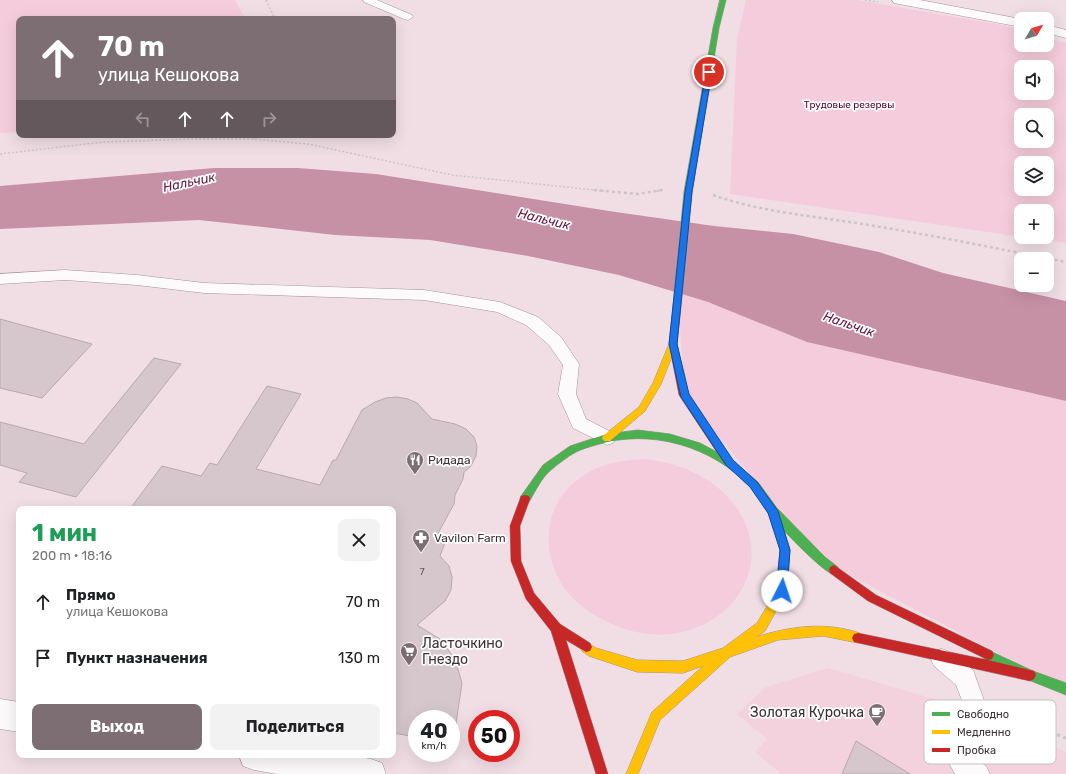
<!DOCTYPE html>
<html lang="ru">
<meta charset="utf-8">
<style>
body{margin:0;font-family:Rubik,sans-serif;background:#f2f2f2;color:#202124;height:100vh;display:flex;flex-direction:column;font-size:15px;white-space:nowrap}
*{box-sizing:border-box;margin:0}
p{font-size:13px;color:#757577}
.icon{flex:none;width:22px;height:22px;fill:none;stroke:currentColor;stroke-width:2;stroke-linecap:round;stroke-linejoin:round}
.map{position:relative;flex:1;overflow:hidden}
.panel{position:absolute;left:16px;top:506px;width:380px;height:252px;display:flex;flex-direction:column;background:#fff;border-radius:8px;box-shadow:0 4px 16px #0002}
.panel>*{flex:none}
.banner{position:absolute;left:16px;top:16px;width:380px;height:122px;border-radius:8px;box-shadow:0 4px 16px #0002;background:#7d6e73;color:#fff;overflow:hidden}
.needle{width:26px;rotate:52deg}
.fabs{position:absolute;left:1014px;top:12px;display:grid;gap:8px}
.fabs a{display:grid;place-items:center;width:40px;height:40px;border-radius:8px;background:#fff;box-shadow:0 4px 16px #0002;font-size:20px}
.speed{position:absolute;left:408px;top:710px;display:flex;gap:8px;font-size:20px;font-weight:700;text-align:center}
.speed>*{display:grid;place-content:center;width:52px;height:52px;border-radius:50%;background:#fff;box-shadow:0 4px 16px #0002;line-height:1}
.speed small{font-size:10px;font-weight:400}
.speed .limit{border:6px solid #d22;background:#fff;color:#111}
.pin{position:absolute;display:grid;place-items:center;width:34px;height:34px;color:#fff;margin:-17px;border:2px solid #fff;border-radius:50%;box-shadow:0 1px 4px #0007}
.me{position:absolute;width:44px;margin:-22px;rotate:4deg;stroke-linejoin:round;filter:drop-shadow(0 0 3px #0008)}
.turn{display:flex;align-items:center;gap:14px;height:84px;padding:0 16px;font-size:18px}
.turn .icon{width:52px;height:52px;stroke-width:2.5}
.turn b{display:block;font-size:28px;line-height:34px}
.lanes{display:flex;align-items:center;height:38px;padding:0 16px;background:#0003;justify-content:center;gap:20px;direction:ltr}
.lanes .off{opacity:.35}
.round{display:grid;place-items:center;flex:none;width:42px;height:42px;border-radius:8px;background:#f2f2f2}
.summary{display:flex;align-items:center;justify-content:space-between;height:68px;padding:0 16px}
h1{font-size:24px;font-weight:700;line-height:30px;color:#1e9e55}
.action{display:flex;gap:8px;margin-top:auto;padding:8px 16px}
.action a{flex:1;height:46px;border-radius:8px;background:#7d6e73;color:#fff;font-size:16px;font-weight:700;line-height:46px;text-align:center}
.action a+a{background:#f2f2f2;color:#202124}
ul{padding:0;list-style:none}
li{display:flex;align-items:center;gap:12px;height:56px;padding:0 16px}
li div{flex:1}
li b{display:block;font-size:15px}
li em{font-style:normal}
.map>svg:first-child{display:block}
.built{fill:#f3d2dd}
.green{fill:#f5ccdb;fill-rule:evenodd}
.water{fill:#c791a5}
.building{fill:#d6c7cd;stroke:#b7a9ad}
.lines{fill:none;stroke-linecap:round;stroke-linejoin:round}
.lane-casing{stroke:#a3949a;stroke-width:1}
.street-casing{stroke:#a3949a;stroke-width:1}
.fast-casing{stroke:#a3949a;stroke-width:1}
.slow-casing{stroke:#a3949a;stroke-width:1}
.jam-casing{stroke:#a3949a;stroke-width:1}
.path-far2{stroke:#cac5c7;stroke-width:1.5;stroke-dasharray:2 2;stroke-linecap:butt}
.path-far1{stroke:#cac5c7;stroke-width:2.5;stroke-dasharray:3 3;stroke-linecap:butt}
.path{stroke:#cac5c7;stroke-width:3;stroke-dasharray:3.5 3.5;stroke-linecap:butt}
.lane{fill:#fdfafb;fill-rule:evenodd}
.street{fill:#fdfafb;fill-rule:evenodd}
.fast{fill:#4caf50;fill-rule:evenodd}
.slow{fill:#ffc107;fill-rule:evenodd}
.jam{fill:#c62828;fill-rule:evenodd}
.route{fill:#1a73e8;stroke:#114b97}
.labels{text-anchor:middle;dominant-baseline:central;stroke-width:3.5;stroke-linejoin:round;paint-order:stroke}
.far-park-label{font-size:10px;fill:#580030;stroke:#fff}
.number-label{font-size:10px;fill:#66595e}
.poi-label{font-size:12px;fill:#3e3135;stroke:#fff;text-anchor:start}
.water-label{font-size:13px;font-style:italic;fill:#68123c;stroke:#fff}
.near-poi-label{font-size:14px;fill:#3e3135;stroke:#fff;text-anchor:start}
.key{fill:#fff;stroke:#c5c1c2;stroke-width:1}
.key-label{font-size:11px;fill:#3e3135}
</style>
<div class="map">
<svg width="1066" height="774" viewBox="0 0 1066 774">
<rect width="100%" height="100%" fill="#f1dee5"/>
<path class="built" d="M 828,668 L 938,700 L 1066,752 L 1066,774 L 781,774 L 755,752 L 767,739 L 737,714 L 766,687 Z"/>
<g class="green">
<path d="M 0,0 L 235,0 L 245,19 L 19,19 L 19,132 L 0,133 Z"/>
<path d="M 746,0 L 857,0 L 1002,25 L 1021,30 L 1021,45 L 1047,45 L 1047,38 L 1066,43 L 1066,243 L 1022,237 L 1047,237 L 1047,211 L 1021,211 L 1021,237 L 730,194 L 737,39 ZM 1021,67 L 1047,67 L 1047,93 L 1021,93 ZM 1021,115 L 1047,115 L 1047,141 L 1021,141 ZM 1021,163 L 1047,163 L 1047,189 L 1021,189 Z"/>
<path d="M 678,293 L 954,376 L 1066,401 L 1066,689 L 821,560 L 684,395 Z"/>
<path d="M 645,459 C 679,463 712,476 734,504 C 775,559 739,622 677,633 C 656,637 631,633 612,624 C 593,616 574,603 563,586 C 537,545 546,496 589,472 C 606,462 626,460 645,459 Z"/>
</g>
<path class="water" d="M 214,168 L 298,168 L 376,174 L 609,211 L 714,226 L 793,234 L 879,252 L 943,273 L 1057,299 L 1066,301 L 1066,401 L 807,342 L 708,302 L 619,275 L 528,256 L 430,240 L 335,235 L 199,220 L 0,229 L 0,186 Z"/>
<g class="building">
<path d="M 0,319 L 92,344 L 42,398 L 0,388 Z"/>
<path d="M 154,358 L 181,364 L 76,497 L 19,482 L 27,473 L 0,465 L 0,422 L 84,444 Z"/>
<path d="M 267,386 L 301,394 L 256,469 L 320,485 L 333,460 L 336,460 L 362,410 L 375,402 L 386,398 L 397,397 L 408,399 L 417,403 L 432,419 L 455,424 L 466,429 L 474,437 L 477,446 L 476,456 L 471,466 L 464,472 L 463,479 L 455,495 L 454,504 L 436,537 L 446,540 L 440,556 L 449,566 L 452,577 L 451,590 L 445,601 L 417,625 L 440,639 L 455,659 L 462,683 L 453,744 L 451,743 L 451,719 L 417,719 L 417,737 L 393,733 L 393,509 L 130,509 L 162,466 L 201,476 L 210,463 L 217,465 Z"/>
<path d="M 856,741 L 910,774 L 842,774 Z"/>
</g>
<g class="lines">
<defs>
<g id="lane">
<path d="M 363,0 L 377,0 L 412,15 L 413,17 L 408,20 L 404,19 L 364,2 Z"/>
<path d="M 65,270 L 137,275 L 204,283 L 424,290 L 500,302 L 538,317 L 561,337 L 579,364 L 576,394 L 586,419 L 613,433 L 616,438 L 613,443 L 607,445 L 573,428 L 558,394 L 563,365 L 549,345 L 526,325 L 497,312 L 424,300 L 204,293 L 137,285 L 65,280 L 0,284 L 0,274 Z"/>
<path d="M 942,649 L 950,652 L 973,670 L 985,703 L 975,759 L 986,766 L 990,774 L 955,774 L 950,765 L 963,703 L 956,685 L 934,666 L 931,659 L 934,652 Z"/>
</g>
<g id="street">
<path d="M 892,0 L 920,0 L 1021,19 L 1021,27 L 899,4 L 894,3 Z"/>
<path d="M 1047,25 L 1066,30 L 1066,38 L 1047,33 Z"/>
<path d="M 0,699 L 19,702 L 19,732 L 0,729 Z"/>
<path d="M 239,755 L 348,755 L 371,759 L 382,763 L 386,774 L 277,774 L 254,770 L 243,766 Z"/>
</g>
<g id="fast">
<path d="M 720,0 L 726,0 L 719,28 L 692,192 L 681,306 L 677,309 L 673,306 L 684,192 L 713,28 Z"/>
<path d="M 638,430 L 670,434 L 700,443 L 732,460 L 758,482 L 777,508 L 825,557 L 838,567 L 839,570 L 838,573 L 834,575 C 820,570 778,525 768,513 C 762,505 757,495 751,488 C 713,446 650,428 596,445 C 589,447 582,449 576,452 C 567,457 558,464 551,470 C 542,477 535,492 529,502 L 525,503 L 521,502 L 520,499 L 521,496 L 543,465 L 570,446 L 607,434 Z"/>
<path d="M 988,650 L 1033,671 L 1066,683 L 1066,695 L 1026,679 L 984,659 L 982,655 L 984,651 Z"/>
</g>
<g id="slow">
<path d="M 673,341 L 677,344 L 661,384 L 645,411 L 610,441 L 604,441 L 602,438 L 604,435 L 639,407 L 653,383 L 669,344 Z"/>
<path d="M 774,510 L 778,511 L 779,514 L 790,550 L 787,591 L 765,631 L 756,637 C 790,626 828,621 862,634 L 864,638 L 862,642 L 858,643 L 823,636 L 778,640 L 730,657 L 660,720 L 638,774 L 626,774 L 652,712 L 703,666 L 683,673 L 637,672 L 589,656 L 582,651 L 580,647 L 582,643 L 586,642 L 596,648 L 637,660 L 683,661 L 723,648 L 757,623 L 777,590 L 780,550 L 769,514 L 770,511 Z"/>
</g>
<g id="jam">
<path d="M 677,303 L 681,306 L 677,344 L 688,394 L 732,460 L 730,463 L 727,464 L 724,463 L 679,395 L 669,344 L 673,306 Z"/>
<path d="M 525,495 L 529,496 L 530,499 L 520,526 L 521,561 L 534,593 L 560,624 L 590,643 L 592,647 L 590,651 L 586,652 L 566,640 L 608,774 L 596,774 L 551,631 L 526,599 L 511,561 L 510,526 L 520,499 L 521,496 Z"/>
<path d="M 834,565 L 876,595 L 992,651 L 994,655 L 992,659 L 988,660 L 1034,671 L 1036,675 L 1034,679 L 1030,681 L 854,642 L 852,638 L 854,634 L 858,633 L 988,660 L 868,601 L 830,573 L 829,570 L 830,567 Z"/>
</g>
</defs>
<use href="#lane" class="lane-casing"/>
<use href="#street" class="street-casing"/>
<use href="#fast" class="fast-casing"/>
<use href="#slow" class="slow-casing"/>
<use href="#jam" class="jam-casing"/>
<g class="path-far2">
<path d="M 266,0 L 275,19"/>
<path d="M 865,0 L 878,2"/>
<path d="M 254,139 L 257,135"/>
<path d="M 0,154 L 103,142 L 191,139 L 254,139 L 308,144 L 452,175 L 604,191"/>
<path d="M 657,191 L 665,189"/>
</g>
<g class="path-far1">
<path d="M 594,190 L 638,194 L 662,190"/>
<path d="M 713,195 C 758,211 804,215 850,222 C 922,233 994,248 1066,262"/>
</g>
<path class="path" d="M 1011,717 L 1066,738"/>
<use href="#lane" class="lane"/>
<use href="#street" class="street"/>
<use href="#fast" class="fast"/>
<use href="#slow" class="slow"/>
<use href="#jam" class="jam"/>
</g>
<path class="route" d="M 709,70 L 712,72 L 692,192 L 677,344 L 689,394 L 733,460 L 757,482 L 778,511 L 790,550 L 787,591 L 786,594 L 782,596 L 778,594 L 776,591 L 780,550 L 768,513 L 750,487 L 726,465 L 681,397 L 669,344 L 685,192 L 706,72 Z"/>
<defs>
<symbol id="restaurant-pin" viewBox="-11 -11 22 30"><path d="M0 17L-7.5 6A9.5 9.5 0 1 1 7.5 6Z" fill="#7d6e73" stroke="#fff"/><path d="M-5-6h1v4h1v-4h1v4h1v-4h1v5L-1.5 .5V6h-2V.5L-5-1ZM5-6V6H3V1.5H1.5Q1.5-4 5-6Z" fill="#fff"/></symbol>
<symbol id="pharmacy-pin" viewBox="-11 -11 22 30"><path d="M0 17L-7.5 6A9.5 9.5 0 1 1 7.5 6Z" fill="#7d6e73" stroke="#fff"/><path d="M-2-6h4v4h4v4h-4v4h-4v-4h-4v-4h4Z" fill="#fff"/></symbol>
<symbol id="supermarket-pin" viewBox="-11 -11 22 30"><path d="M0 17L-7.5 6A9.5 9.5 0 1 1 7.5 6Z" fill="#7d6e73" stroke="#fff"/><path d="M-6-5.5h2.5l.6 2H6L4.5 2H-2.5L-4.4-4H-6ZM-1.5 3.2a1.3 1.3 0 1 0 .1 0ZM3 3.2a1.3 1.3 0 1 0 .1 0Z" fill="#fff"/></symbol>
<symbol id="cafe-pin" viewBox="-11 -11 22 30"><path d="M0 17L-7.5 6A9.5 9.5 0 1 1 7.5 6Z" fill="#7d6e73" stroke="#fff"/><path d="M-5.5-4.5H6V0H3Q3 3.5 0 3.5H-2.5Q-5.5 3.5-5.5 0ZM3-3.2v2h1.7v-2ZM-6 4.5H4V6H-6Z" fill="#fff"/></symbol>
</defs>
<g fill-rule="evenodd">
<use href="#restaurant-pin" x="405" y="450" width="20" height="27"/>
<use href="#pharmacy-pin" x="411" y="528" width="20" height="27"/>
<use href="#supermarket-pin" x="399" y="641" width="20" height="27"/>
<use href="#cafe-pin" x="867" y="702" width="20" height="27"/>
</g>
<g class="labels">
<g class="far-park-label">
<text x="849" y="105">Трудовые резервы</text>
</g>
<g class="number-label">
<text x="422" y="572">7</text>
</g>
<g class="poi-label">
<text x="428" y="460">Ридада</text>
<text x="434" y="538">Vavilon Farm</text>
</g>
<g class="water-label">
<text transform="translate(189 182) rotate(-12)">Нальчик</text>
<text transform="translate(544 219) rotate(14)">Нальчик</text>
<text transform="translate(849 324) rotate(19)">Нальчик</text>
</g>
<g class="near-poi-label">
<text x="422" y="643">Ласточкино<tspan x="422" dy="16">Гнездо</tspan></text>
<text x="864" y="712" text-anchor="end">Золотая Курочка</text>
</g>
</g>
<rect x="924" y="700" width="132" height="64" rx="6" class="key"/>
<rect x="932" y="712" width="18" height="4" fill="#4caf50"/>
<rect x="932" y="730" width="18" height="4" fill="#ffc107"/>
<rect x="932" y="748" width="18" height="4" fill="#c62828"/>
<g class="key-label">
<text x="957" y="718">Свободно</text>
<text x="957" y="736">Медленно</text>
<text x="957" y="754">Пробка</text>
</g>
</svg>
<div class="fabs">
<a><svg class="needle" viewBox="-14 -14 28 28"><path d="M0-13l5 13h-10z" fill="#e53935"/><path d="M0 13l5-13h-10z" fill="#757577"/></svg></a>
<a><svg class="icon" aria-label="sound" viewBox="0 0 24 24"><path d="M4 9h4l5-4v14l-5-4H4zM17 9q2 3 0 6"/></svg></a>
<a><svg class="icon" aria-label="search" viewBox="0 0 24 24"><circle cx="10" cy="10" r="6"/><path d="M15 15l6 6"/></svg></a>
<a><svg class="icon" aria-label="layers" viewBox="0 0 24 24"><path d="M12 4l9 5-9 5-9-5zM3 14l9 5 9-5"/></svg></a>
<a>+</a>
<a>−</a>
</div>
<div class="speed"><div>40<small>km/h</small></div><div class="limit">50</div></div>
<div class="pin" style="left:709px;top:72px;background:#d93025"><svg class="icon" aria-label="arrive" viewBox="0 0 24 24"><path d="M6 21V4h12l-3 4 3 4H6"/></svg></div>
<svg class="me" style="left:782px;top:591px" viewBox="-20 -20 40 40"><circle r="19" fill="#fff"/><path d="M0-13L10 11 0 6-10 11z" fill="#1a73e8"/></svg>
<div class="banner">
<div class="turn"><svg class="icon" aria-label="ahead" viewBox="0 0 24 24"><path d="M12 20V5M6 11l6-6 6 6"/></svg><div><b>70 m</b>улица Кешокова</div></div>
<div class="lanes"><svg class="icon off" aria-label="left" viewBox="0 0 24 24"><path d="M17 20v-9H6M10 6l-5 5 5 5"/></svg><svg class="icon" aria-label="ahead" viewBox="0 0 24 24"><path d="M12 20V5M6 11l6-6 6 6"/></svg><svg class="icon" aria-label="ahead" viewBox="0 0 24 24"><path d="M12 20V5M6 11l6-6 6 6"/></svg><svg class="icon off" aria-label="right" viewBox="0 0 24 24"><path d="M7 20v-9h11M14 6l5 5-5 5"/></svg></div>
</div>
<section class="panel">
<div class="summary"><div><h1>1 мин</h1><p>200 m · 18:16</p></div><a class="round"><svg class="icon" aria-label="close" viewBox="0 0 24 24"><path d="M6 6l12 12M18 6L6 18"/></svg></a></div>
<ul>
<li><svg class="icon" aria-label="ahead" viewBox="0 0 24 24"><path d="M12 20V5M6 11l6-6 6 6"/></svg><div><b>Прямо</b><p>улица Кешокова</p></div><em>70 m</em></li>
<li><svg class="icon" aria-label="arrive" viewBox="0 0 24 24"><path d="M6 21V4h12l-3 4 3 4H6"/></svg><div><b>Пункт назначения</b></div><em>130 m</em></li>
</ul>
<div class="action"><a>Выход</a><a>Поделиться</a></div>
</section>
</div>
